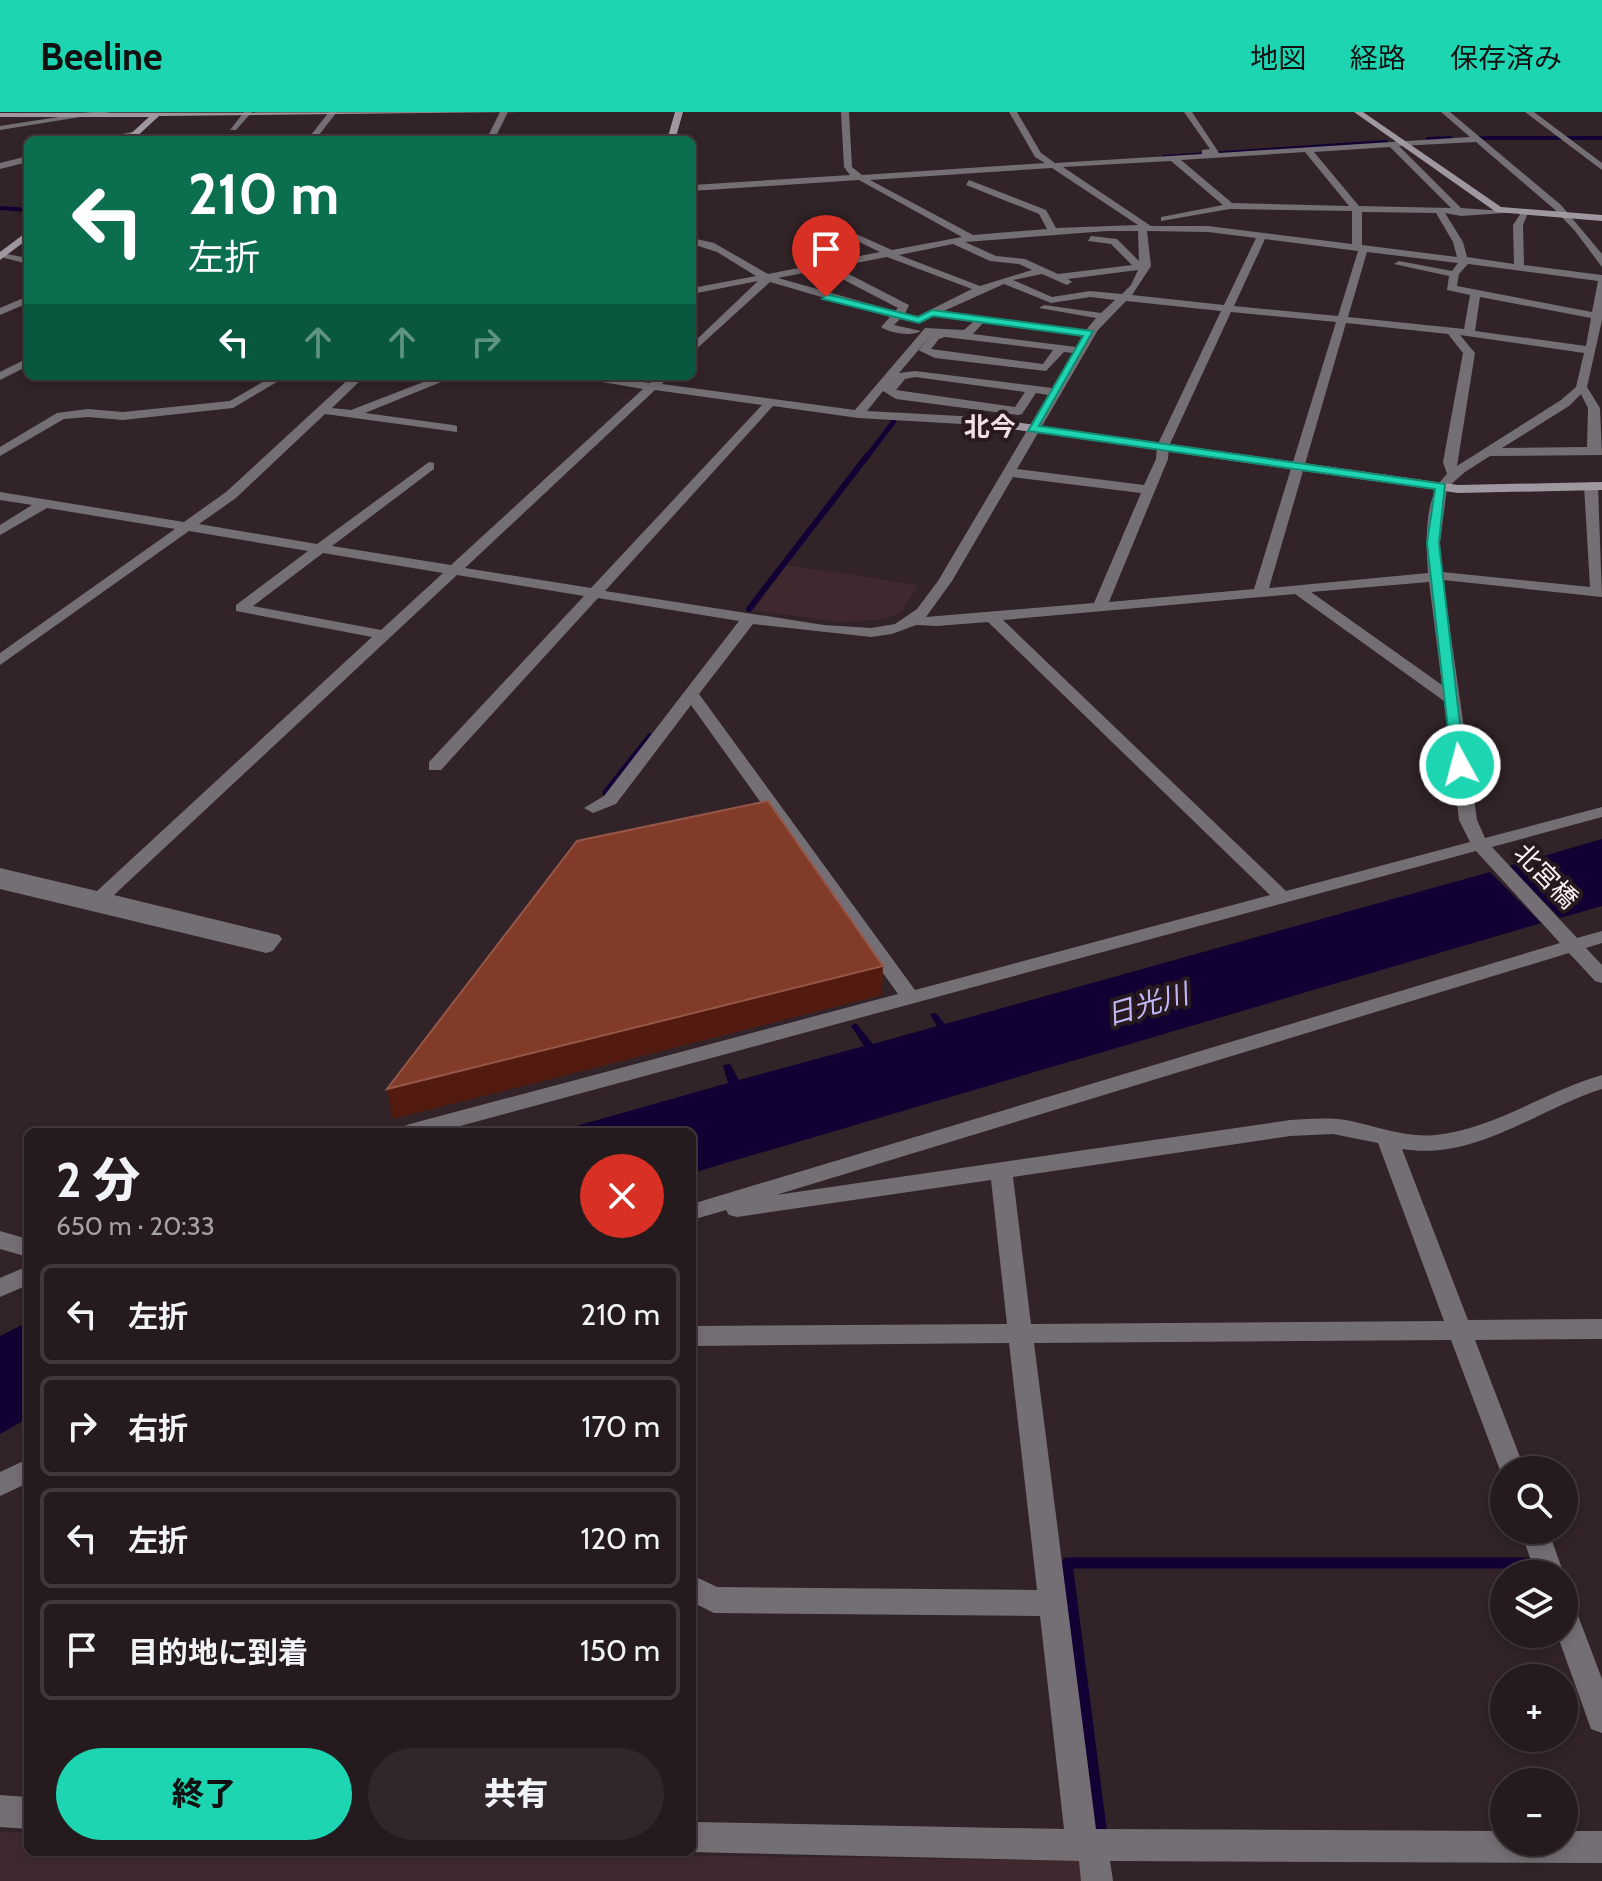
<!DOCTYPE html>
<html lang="ja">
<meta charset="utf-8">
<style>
body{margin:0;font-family:Cabin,"Noto Sans JP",sans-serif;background:#31272a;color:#f1f3f6;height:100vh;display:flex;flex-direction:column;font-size:30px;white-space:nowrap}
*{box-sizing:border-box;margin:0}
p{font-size:26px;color:#a3a1a4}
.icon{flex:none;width:44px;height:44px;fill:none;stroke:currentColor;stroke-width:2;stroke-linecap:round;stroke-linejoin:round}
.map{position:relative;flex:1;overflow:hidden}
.side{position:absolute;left:24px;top:1016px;width:672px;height:728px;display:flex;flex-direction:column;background:#251a1d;border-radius:12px;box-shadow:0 4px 12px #0003,0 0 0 2px #42383b}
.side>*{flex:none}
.guide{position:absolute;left:24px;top:24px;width:672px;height:244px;border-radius:12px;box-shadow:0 4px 12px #0003,0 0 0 2px #42383b;background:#0b6e4f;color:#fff;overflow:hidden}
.fabs{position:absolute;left:1490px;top:1344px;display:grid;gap:16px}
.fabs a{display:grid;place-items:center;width:88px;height:88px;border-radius:50%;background:#251a1d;box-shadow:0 4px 12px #0003,0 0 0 2px #42383b;font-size:40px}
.pin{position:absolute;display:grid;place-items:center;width:68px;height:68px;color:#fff;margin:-82px -34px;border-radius:50% 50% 50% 0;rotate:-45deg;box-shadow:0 0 8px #0007}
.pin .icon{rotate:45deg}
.me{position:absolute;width:88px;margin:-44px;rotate:353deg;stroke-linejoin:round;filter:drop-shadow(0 0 6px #0008)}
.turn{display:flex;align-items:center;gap:28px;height:168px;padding:0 32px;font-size:36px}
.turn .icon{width:104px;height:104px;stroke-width:2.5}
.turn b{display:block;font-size:56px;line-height:68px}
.lanes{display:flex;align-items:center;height:76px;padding:0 32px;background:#0003;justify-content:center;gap:40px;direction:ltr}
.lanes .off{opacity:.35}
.round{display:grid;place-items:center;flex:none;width:84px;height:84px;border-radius:42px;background:#31272a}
.summary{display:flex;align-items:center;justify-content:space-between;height:136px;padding:0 32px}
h1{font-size:48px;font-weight:800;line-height:60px}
.button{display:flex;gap:16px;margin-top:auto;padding:16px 32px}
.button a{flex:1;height:92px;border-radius:48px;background:#1dd5b1;color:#111;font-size:32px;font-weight:800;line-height:92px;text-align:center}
.button a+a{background:#31272a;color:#f1f3f6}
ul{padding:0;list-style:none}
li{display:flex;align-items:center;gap:24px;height:100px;margin:0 16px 12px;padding:0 16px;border:4px solid #42383b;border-radius:12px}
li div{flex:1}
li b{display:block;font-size:30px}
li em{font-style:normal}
header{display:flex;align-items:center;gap:48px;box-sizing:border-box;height:112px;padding:0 40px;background:#1dd5b1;color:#111}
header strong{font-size:38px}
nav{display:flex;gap:44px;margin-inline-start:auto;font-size:28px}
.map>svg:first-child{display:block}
.built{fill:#3f292f}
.water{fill:#120034}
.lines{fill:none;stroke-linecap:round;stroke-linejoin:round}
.stream-far4{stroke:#120034;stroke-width:4}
.stream-far3{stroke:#120034;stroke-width:5}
.stream-far2{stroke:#120034;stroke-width:6}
.stream-far1{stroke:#120034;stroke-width:7}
.stream{stroke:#120034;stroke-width:11}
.street{fill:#746f74;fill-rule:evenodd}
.secondary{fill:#a098a0;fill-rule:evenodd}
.shaded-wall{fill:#531b10}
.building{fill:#833b29;stroke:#965749;stroke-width:2}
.route{fill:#1dd5b1;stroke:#138a73;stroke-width:2}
.labels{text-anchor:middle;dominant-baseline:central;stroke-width:8;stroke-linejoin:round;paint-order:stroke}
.far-quarter-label{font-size:26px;font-weight:bold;fill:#f3dee3;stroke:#27191d}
.street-label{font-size:26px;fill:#fcf2f4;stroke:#27191d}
.water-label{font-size:28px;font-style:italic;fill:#c1b7f8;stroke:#27191d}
</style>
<header>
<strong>Beeline</strong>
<nav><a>地図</a><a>経路</a><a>保存済み</a></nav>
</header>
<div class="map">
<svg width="1602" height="1769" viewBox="0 0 1602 1769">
<rect width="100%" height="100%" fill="#312327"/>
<g class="built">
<path d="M 786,453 L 918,473 L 900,502 L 876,508 L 838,510 L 754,498 Z"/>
<path d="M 0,1720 L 28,1721 L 28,1740 L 456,1740 L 1081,1749 L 1084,1769 L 0,1769 Z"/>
</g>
<g class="water">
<path d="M 1602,727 L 1602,794 L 1560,806 L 1509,754 Z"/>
<path d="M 1490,760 L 1541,811 L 692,1061 L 692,1020 L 555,1020 L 728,971 L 723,953 L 730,952 L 739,968 L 864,934 L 851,914 L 856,911 L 873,932 L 937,914 L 930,902 L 936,901 L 945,912 Z"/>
<path d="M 28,1210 L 28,1306 L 0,1322 L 0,1224 Z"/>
</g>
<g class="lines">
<g class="stream-far4">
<path d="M 1473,26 L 1602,26"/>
<path d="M 1428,27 L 1451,26"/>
<path d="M 1164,45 L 1386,30"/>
<path d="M 0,96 L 28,98"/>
</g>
<path class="stream-far3" d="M 866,346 L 894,309"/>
<path class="stream-far2" d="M 749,497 L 867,344"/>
<path class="stream-far1" d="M 606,681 L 650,625"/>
<path class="stream" d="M 1101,1716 L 1067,1451 L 1535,1451"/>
<g class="street">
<path d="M 91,0 L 111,0 L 0,18 L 0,14 Z"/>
<path d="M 244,0 L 252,0 L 236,18 L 230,18 Z"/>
<path d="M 329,0 L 337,0 L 315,28 L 307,28 Z"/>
<path d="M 500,0 L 508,0 L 494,28 L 486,28 Z"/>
<path d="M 841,0 L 849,0 L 852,55 L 862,63 L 1045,51 L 1035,45 L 1009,0 L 1017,0 L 1041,41 L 1055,51 L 1202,42 L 1202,38 L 1210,37 L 1184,0 L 1192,0 L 1219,41 L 1470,25 L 1441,0 L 1450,0 L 1561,93 L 1602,142 L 1602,155 L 1575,119 L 1554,97 L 1476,30 L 1399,34 L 1461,96 L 1519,100 L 1461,104 L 1445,101 L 1463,130 L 1467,145 L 1514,152 L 1513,113 L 1523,98 L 1528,101 L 1523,113 L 1524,153 L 1602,163 L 1602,208 L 1587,275 L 1600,296 L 1602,343 L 1490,344 L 1465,360 L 1447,376 L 1440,431 L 1442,460 L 1590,475 L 1584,374 L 1591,370 L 1598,374 L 1602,485 L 1443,468 L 1477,708 L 1485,726 L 1602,695 L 1602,705 L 1492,735 L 1577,826 L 1602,819 L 1602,831 L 1586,836 L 1602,853 L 1602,871 L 1595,869 L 1569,841 L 776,1083 L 1290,1008 C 1311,1007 1331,1005 1351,1009 C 1379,1015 1407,1026 1435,1023 C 1494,1017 1546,979 1602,963 L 1602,977 C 1536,998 1475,1049 1402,1037 L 1468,1208 L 1602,1207 L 1602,1227 L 1475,1228 L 1525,1358 L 1504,1358 L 1503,1366 L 1451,1228 L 1034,1231 L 1096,1717 L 1504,1719 L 1504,1730 L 1564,1730 L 1564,1719 L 1602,1719 L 1602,1751 L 1110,1749 L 1113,1769 L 1081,1769 L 1079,1749 L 688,1740 L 692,1740 L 692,1710 L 1064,1717 L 1040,1504 L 714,1501 L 692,1490 L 692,1463 L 717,1475 L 1037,1478 L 1009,1231 L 692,1234 L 692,1214 L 1007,1212 L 991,1068 L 737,1105 L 729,1103 L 726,1098 L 692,1108 L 692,1092 L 1560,831 L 1476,739 L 438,1020 L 399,1020 L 402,1015 L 410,1012 L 898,882 L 691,593 L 616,692 L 593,701 L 584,696 L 604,684 L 739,509 L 598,486 L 441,658 L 429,658 L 429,650 L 584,484 L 457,463 L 114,783 L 279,823 L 282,827 L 273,839 L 266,841 L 0,777 L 0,756 L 97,779 L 372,525 L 236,499 L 236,493 L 308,439 L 189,419 L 0,553 L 0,541 L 175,417 L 47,396 L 0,423 L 0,413 L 32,393 L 0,388 L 0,380 L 184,410 L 226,380 L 352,264 L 365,264 L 332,296 L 351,298 L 439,264 L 456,264 L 365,301 L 453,313 L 457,314 L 457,320 L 325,302 L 236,386 L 199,412 L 317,432 L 429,350 L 434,351 L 434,357 L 332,434 L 451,453 L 643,277 L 567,264 L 599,264 L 650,271 L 657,264 L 670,264 L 662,272 L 855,298 L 925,216 L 964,218 L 973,210 L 934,204 L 919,211 L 900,207 L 894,213 L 921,219 C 912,225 890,221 881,215 L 890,205 L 770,170 L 692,241 L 692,232 L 758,169 L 692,182 L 692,176 L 756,164 L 717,140 L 692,132 L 692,126 L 714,131 L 768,162 L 880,140 L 853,127 L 856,122 L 892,138 L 962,125 L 859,68 L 692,79 L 692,73 L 850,63 L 844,55 ZM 1390,35 L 1451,96 L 1359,94 L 1314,40 ZM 1305,40 L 1349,94 L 1232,91 L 1181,48 ZM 1171,49 L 1223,93 L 1161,105 L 1161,109 L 1230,97 L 1352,99 L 1352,132 L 1208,114 L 1151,114 L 1063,55 ZM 1052,56 L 1138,113 L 1056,116 L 1046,98 L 969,68 L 966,73 L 1039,102 L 1047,117 L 973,123 L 870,68 ZM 1362,100 L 1436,101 L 1453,130 L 1457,145 L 1362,133 ZM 1107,119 L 1138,119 L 1139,149 L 1117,127 L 1091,124 L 1088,129 L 1111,132 L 1132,153 L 1058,162 L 1025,147 L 996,144 L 965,130 ZM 1147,119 L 1208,120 L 1256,126 L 1224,193 L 1132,183 L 1151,154 ZM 1265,127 L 1358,139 L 1338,204 L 1234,194 ZM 953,132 L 990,149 L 1019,152 L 1032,158 L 980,174 L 899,143 ZM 1367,140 L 1458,151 L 1452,159 L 1399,149 L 1394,152 L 1449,164 L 1447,178 L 1470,183 L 1464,217 L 1348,205 ZM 887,145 L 972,177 L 918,204 L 905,202 L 909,193 L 835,155 ZM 1468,152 L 1598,169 L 1592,200 L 1457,174 L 1459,162 ZM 823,157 L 898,196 L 895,199 L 778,166 ZM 1138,158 L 1131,173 L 1122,182 L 1090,179 L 1052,185 L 1013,168 L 1042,162 L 1067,173 L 1072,170 L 1068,167 ZM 1004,172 L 1051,191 L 1090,185 L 1115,188 L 1101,201 L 1044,193 L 1039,196 L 1096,206 L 1086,218 L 944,199 ZM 1480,185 L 1591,206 L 1586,234 L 1475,219 ZM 1126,189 L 1221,199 L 1157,334 L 1156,347 L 1144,373 L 1017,357 L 1098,218 ZM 1231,200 L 1336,210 L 1254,477 L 1109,490 L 1168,347 L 1169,334 ZM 983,211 L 1083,224 L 1076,235 L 973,222 ZM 1346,211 L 1448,222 L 1463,241 L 1443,350 L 1447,362 C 1423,385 1426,430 1428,461 L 1269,476 ZM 932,222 L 918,238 L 935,246 L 1046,259 L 1064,240 L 1073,241 L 1052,276 L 915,259 L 899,261 ZM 1460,223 L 1584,241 L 1576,275 L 1561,288 L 1457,354 L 1475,241 ZM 945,225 L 1053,238 L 1043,252 L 931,237 L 939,227 ZM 915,265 L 1025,280 L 1015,295 L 896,278 L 905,267 ZM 655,278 L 762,293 L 591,476 L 465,456 ZM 883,279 L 896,287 L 1018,303 L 1022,302 L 1036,281 L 1048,283 L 938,469 L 917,497 L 895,512 L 871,516 L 824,513 L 605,479 L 773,294 L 858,306 L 979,313 L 985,309 L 979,305 L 867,299 ZM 1581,282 L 1588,296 L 1587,335 L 1502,336 L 1569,294 ZM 1013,365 L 1141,381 L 1094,491 L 926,505 L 952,469 ZM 323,441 L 443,461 L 381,518 L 253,494 ZM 1429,470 L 1442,573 L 1311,480 ZM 1295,482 L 1444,589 L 1459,708 L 1470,730 L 1286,779 L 1003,508 ZM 988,510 L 1270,783 L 915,878 L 699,582 L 753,512 L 871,525 L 892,522 L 916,513 L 937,514 ZM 1333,1022 L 1378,1031 L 1444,1209 L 1031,1212 L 1013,1065 L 1290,1024 Z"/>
<path d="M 1525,0 L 1534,0 L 1602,51 L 1602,58 Z"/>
<path d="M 136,19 L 139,23 L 104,28 L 105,26 Z"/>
<path d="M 28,44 L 28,50 L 0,57 L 0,51 Z"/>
<path d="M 1,141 L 28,146 L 28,152 L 1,145 Z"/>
<path d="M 28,184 L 28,191 L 0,203 L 0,196 Z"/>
<path d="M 28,246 L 28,254 L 0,268 L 0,260 Z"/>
<path d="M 273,264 L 287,264 L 233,296 L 123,308 L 88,305 L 64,307 L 0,344 L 0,335 L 57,301 L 88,297 L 123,300 L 230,289 Z"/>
<path d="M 0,1119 L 28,1127 L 28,1145 L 0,1137 Z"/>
<path d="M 28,1154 L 28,1173 L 0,1185 L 0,1166 Z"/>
<path d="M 28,1347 L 28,1371 L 0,1384 L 0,1360 Z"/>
<path d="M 1520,1418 L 1548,1418 L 1564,1462 L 1536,1462 Z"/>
<path d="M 1564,1489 L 1574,1493 L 1602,1567 L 1602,1621 L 1591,1617 L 1557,1522 L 1564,1522 Z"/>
<path d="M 0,1683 L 28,1685 L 28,1717 L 0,1715 Z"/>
</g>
<g class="secondary">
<path d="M 520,0 L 159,4 L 133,28 L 124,28 L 149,5 L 0,5 L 0,1 Z"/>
<path d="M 675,0 L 683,0 L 675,28 L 667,28 Z"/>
<path d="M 1354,0 L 1363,0 L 1501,95 L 1602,103 L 1602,109 L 1496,100 Z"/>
<path d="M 28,119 L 28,127 L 0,148 L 0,140 Z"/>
<path d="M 979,305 L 1458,373 L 1602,370 L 1602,378 L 1458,381 L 975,312 L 975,306 Z"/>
</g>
</g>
<path class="shaded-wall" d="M 883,854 L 882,883 L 393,1007 L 387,977 Z"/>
<path class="building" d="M 768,689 L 883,854 L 387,977 L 577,729 Z"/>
<path class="route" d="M 826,182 L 918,205 L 932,198 L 1093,219 L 1039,314 L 1445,372 L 1439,431 L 1465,656 L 1452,653 L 1427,431 L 1435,377 L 1028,319 L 1083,224 L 933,204 L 919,211 L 822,187 Z"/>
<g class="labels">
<g class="far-quarter-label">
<text x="990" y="315">北今</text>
</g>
<g class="street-label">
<text transform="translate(1546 764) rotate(46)">北宮橋</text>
</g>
<g class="water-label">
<text transform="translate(1147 892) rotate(-16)">日光川</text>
</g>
</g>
</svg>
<div class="fabs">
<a><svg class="icon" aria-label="search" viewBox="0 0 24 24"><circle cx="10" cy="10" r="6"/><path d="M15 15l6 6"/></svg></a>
<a><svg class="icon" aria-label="layers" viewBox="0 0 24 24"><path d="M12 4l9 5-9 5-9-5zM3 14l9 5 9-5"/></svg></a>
<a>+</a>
<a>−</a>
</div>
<div class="pin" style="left:826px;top:185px;background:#d93025"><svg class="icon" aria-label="arrive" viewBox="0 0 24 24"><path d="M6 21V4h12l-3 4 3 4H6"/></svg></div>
<svg class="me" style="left:1460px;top:653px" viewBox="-20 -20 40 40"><circle r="17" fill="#1dd5b1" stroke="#fff" stroke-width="3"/><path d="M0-11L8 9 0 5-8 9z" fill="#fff"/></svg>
<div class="guide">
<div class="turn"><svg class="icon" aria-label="left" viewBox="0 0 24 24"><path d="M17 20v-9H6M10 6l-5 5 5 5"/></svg><div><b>210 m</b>左折</div></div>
<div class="lanes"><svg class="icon" aria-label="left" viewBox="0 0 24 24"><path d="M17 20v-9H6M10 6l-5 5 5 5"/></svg><svg class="icon off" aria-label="ahead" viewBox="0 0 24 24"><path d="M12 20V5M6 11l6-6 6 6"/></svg><svg class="icon off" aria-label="ahead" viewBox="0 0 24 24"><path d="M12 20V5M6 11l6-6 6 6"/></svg><svg class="icon off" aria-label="right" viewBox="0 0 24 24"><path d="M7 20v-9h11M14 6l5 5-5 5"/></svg></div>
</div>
<section class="side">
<div class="summary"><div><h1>2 分</h1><p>650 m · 20:33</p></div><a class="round" style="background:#d93025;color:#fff"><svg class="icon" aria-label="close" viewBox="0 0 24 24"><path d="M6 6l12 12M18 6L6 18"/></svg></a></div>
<ul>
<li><svg class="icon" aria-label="left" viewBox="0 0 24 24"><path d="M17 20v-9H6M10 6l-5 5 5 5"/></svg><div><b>左折</b></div><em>210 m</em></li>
<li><svg class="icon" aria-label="right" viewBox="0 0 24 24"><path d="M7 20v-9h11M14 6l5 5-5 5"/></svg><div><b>右折</b></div><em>170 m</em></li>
<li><svg class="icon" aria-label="left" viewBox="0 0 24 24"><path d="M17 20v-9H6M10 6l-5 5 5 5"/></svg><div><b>左折</b></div><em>120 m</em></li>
<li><svg class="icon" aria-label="arrive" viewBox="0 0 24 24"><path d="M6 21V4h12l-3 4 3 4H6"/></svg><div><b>目的地に到着</b></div><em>150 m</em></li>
</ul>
<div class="button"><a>終了</a><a>共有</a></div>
</section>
</div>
